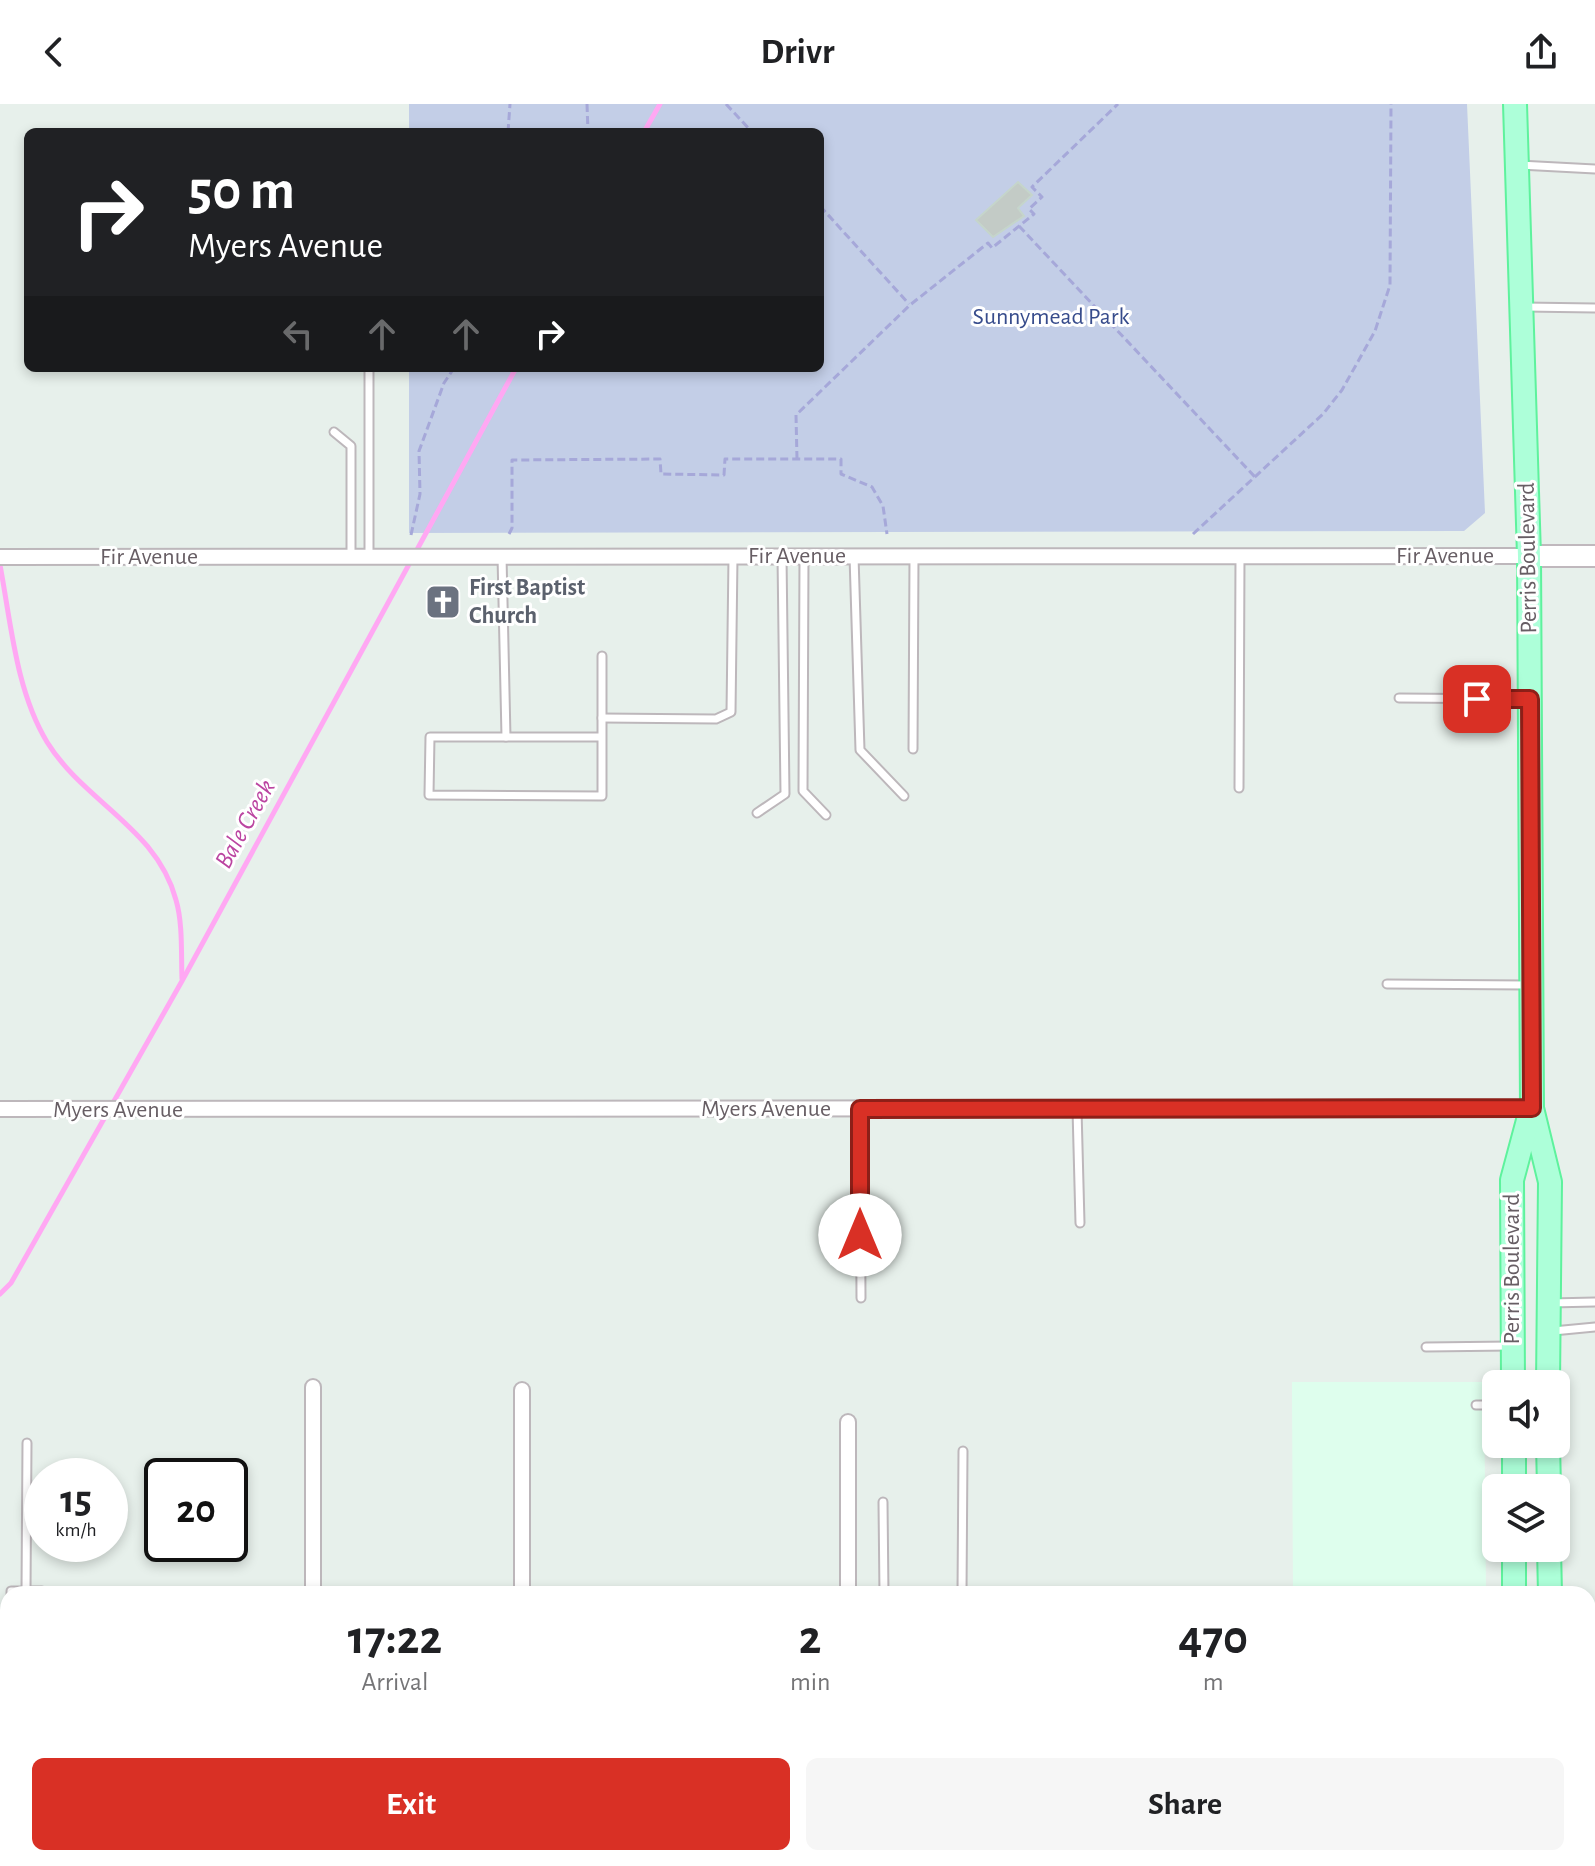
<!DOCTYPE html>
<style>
body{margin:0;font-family:"Alegreya Sans",sans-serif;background:#f6f6f6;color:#202124;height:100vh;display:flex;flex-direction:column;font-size:30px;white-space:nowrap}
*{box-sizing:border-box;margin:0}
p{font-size:26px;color:#757577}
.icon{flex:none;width:44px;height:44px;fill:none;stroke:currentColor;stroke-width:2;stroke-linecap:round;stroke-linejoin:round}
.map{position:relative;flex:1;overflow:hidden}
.side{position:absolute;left:0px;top:1482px;width:1596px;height:280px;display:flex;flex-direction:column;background:#fff;border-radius:24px 24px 0 0;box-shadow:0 4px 12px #0003}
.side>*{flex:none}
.guide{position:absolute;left:24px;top:24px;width:800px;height:244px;border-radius:12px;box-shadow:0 4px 12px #0003;background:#202124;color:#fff;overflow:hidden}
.buttons{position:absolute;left:1482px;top:1266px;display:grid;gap:16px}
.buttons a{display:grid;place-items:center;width:88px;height:88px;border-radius:12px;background:#fff;box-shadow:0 4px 12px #0003;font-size:40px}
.speed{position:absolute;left:24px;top:1354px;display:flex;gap:16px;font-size:40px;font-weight:700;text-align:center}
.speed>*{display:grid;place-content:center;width:104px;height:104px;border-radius:50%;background:#fff;box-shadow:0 4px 12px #0003;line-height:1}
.speed small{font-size:20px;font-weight:400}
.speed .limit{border:4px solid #111;border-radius:12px;background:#fff;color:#111}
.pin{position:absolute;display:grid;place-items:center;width:68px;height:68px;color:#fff;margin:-34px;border-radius:16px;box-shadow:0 4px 12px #0006}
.me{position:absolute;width:88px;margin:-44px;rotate:0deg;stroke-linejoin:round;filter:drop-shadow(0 0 6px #0008)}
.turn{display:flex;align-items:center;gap:28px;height:168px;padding:0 32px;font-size:36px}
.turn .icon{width:104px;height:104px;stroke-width:2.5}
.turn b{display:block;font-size:56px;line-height:68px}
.lanes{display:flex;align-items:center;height:76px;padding:0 32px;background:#0003;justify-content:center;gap:40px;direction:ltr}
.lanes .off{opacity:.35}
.eta{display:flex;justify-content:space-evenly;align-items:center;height:136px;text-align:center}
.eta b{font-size:48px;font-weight:700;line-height:56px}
.primary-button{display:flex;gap:16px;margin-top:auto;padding:16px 32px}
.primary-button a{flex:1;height:92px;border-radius:12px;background:#d93025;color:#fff;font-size:32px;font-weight:700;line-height:92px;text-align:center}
.primary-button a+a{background:#f6f6f6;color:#202124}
header{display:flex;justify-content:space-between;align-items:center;height:104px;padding:0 32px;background:#fff;font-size:36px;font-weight:700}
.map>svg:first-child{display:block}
.commercial{fill:#defeed}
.green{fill:#c3cee7}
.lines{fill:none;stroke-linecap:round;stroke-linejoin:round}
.stream{stroke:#ffa8f3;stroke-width:5}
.building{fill:#c3cbc6;stroke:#c5d5cb;stroke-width:2}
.lane-casing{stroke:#bdb7bb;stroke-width:11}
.street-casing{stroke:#bdb7bb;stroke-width:18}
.secondary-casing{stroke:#c0b8bd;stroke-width:24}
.primary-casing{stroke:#5ef29d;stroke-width:26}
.path{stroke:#a6a8d9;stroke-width:3;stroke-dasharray:8 4;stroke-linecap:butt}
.lane{stroke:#fff;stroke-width:7}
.street{stroke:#fff;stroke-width:14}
.secondary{stroke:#fff;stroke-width:20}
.primary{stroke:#adffd9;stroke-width:22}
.route-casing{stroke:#8d1f18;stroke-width:20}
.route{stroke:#d93025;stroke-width:14}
.labels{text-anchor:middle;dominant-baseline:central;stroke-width:6;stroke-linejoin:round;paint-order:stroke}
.park-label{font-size:24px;fill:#374c8c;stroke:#fff}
.street-label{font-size:24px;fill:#675e64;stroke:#fff}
.worship-label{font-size:24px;font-weight:bold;fill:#5b616d;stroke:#fff;text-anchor:start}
.water-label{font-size:26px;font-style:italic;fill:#bb45a1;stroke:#fff}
</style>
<header><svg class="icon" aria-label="back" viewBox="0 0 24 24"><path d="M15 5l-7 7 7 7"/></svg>Drivr<svg class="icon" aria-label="share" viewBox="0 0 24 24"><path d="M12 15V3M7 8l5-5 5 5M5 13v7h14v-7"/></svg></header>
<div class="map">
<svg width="1595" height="1762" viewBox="0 0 1595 1762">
<rect width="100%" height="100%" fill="#e7f0eb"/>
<g class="commercial">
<path d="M 1292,1278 L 1484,1278 L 1486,1490 L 1293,1490 Z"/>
<rect x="1395" y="1754" width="90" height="8"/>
</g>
<path class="green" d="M 409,0 L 1467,0 L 1485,409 L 1464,427 L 409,429 L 409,264 L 820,264 L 820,28 L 409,28 Z"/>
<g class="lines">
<g class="stream">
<path d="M 644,28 L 660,0"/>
<path d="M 0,461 C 11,519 16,587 47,638 C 84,698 157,724 176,796 C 183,820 181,850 182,875"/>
<path d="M 0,1190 L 11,1179 L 182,877 L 516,264"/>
</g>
</g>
<path class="building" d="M 1018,78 L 1032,91 L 1018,104 L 1024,112 L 993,133 L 976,116 Z"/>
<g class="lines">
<defs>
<g id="lane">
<path d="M 1519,61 L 1595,65"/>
<path d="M 1523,203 L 1595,204"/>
<path d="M 369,264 L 369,452"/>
<path d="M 334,328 L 351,342 L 351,452"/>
<path d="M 502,452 L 506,633"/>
<path d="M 804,452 L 803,687 L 826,711"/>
<path d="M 854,452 L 860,646 L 904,692"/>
<path d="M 602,552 L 602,633 L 430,633 L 429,691 L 602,692 L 602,633"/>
<path d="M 1399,594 L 1527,595"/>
<path d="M 602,614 L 716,615 L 731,608 L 733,453"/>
<path d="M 913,645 L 914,452"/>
<path d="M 1239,684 L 1240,452"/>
<path d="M 757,709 L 785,690 L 782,452"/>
<path d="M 1387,880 L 1529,881"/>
<path d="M 860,1005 L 861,1194"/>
<path d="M 1077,1005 L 1080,1119"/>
<path d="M 1550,1199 L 1595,1198"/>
<path d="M 1553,1227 L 1595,1223"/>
<path d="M 1426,1243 L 1511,1242"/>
<path d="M 1476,1301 L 1496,1301"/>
<path d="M 883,1398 L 884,1490"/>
<path d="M 26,1487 L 27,1339"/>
<path d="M 11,1490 L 11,1487 L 42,1487 L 42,1490"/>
<path d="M 962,1490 L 963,1347"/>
</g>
<g id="street">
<path d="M 0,453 L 1529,452"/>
<path d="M 0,1005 L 1532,1004"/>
<path d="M 313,1283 L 313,1490"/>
<path d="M 522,1286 L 522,1490"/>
<path d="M 848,1318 L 848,1490"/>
</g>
<g id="secondary">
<path d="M 1529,452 L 1595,452"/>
<path d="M 1588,1553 L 1595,1553"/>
<path d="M 0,1556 L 8,1556"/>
</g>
<g id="primary">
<path d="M 1515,0 L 1529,452 L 1532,1004 L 1550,1078 L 1548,1280"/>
<path d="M 1513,1280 L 1512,1076 L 1531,1005"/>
<path d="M 1514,1340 L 1514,1384"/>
<path d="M 1548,1340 L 1549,1384"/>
<path d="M 1514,1444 L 1514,1490"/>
<path d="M 1549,1444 L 1550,1490"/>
<path d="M 1535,1754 L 1535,1762"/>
</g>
</defs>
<use href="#lane" class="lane-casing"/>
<use href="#street" class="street-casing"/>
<use href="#secondary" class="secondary-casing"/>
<use href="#primary" class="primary-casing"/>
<g class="path">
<path d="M 587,0 L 588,28"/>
<path d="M 726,0 L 752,28"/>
<path d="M 508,28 L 510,0"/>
<path d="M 820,102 L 909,200"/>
<path d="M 1019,122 L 1255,373"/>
<path d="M 797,355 L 796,311 L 910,201 L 988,139 L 992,144 L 1034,110 L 1029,105 L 1042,93 L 1032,83 L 1118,0"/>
<path d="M 509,430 L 512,424 L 512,356 L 660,355 L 661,370 L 724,371 L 725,355 L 841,355 L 841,370 L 872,383 L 883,402 L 887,430"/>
<path d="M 1193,430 L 1323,310 L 1342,286 L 1375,227 L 1390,181 L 1391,0"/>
<path d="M 411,431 L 420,390 L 419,347 L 444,279 L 454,264"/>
</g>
<use href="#lane" class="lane"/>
<use href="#street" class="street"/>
<use href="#secondary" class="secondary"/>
<use href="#primary" class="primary"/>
</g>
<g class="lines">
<defs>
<path id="route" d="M 860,1131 L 860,1005 L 1532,1004 L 1530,595 L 1477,595"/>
</defs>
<use href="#route" class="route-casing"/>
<use href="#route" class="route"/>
</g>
<defs>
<symbol id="church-square" viewBox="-11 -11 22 22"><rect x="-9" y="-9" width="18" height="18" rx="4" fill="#6b7280" stroke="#fff"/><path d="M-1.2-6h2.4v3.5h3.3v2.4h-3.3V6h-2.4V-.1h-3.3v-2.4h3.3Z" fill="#fff"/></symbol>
</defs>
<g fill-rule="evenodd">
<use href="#church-square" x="423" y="478" width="40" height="40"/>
</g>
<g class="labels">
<g class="park-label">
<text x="1051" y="213">Sunnymead Park</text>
</g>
<g class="street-label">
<text x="797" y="452">Fir Avenue</text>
<text x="1445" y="452">Fir Avenue</text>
<text x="149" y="453">Fir Avenue</text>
<text transform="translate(1528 454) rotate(-91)">Perris Boulevard</text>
<text x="766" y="1005">Myers Avenue</text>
<text x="118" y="1006">Myers Avenue</text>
<text transform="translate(1512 1165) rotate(-90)">Perris Boulevard</text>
</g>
<g class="worship-label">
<text x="469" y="484">First Baptist<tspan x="469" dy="28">Church</tspan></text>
</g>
<g class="water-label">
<text transform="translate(245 720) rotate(-61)">Bale Creek</text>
</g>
</g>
</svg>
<div class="buttons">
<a><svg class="icon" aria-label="sound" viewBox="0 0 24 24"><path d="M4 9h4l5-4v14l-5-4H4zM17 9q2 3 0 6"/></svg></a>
<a><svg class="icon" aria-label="layers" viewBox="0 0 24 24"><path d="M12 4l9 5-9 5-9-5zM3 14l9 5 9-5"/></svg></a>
</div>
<div class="speed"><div>15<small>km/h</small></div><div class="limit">20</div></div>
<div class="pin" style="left:1477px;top:595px;background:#d93025"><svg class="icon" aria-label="arrive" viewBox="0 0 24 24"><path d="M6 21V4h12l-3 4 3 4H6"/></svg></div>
<svg class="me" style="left:860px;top:1131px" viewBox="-20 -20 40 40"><circle r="19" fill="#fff"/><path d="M0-13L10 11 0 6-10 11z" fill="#d93025"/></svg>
<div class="guide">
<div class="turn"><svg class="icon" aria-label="right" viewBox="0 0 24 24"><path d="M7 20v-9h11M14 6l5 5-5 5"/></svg><div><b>50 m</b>Myers Avenue</div></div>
<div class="lanes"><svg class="icon off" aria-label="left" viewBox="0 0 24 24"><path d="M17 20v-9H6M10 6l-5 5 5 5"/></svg><svg class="icon off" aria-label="ahead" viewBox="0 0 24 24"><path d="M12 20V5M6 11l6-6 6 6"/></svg><svg class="icon off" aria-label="ahead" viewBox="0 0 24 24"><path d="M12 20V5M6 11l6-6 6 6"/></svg><svg class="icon" aria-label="right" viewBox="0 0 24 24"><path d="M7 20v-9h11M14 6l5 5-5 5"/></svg></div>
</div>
<section class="side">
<div class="eta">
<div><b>17:22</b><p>Arrival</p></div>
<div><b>2</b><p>min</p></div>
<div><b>470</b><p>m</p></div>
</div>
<div class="primary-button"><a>Exit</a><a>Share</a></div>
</section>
</div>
